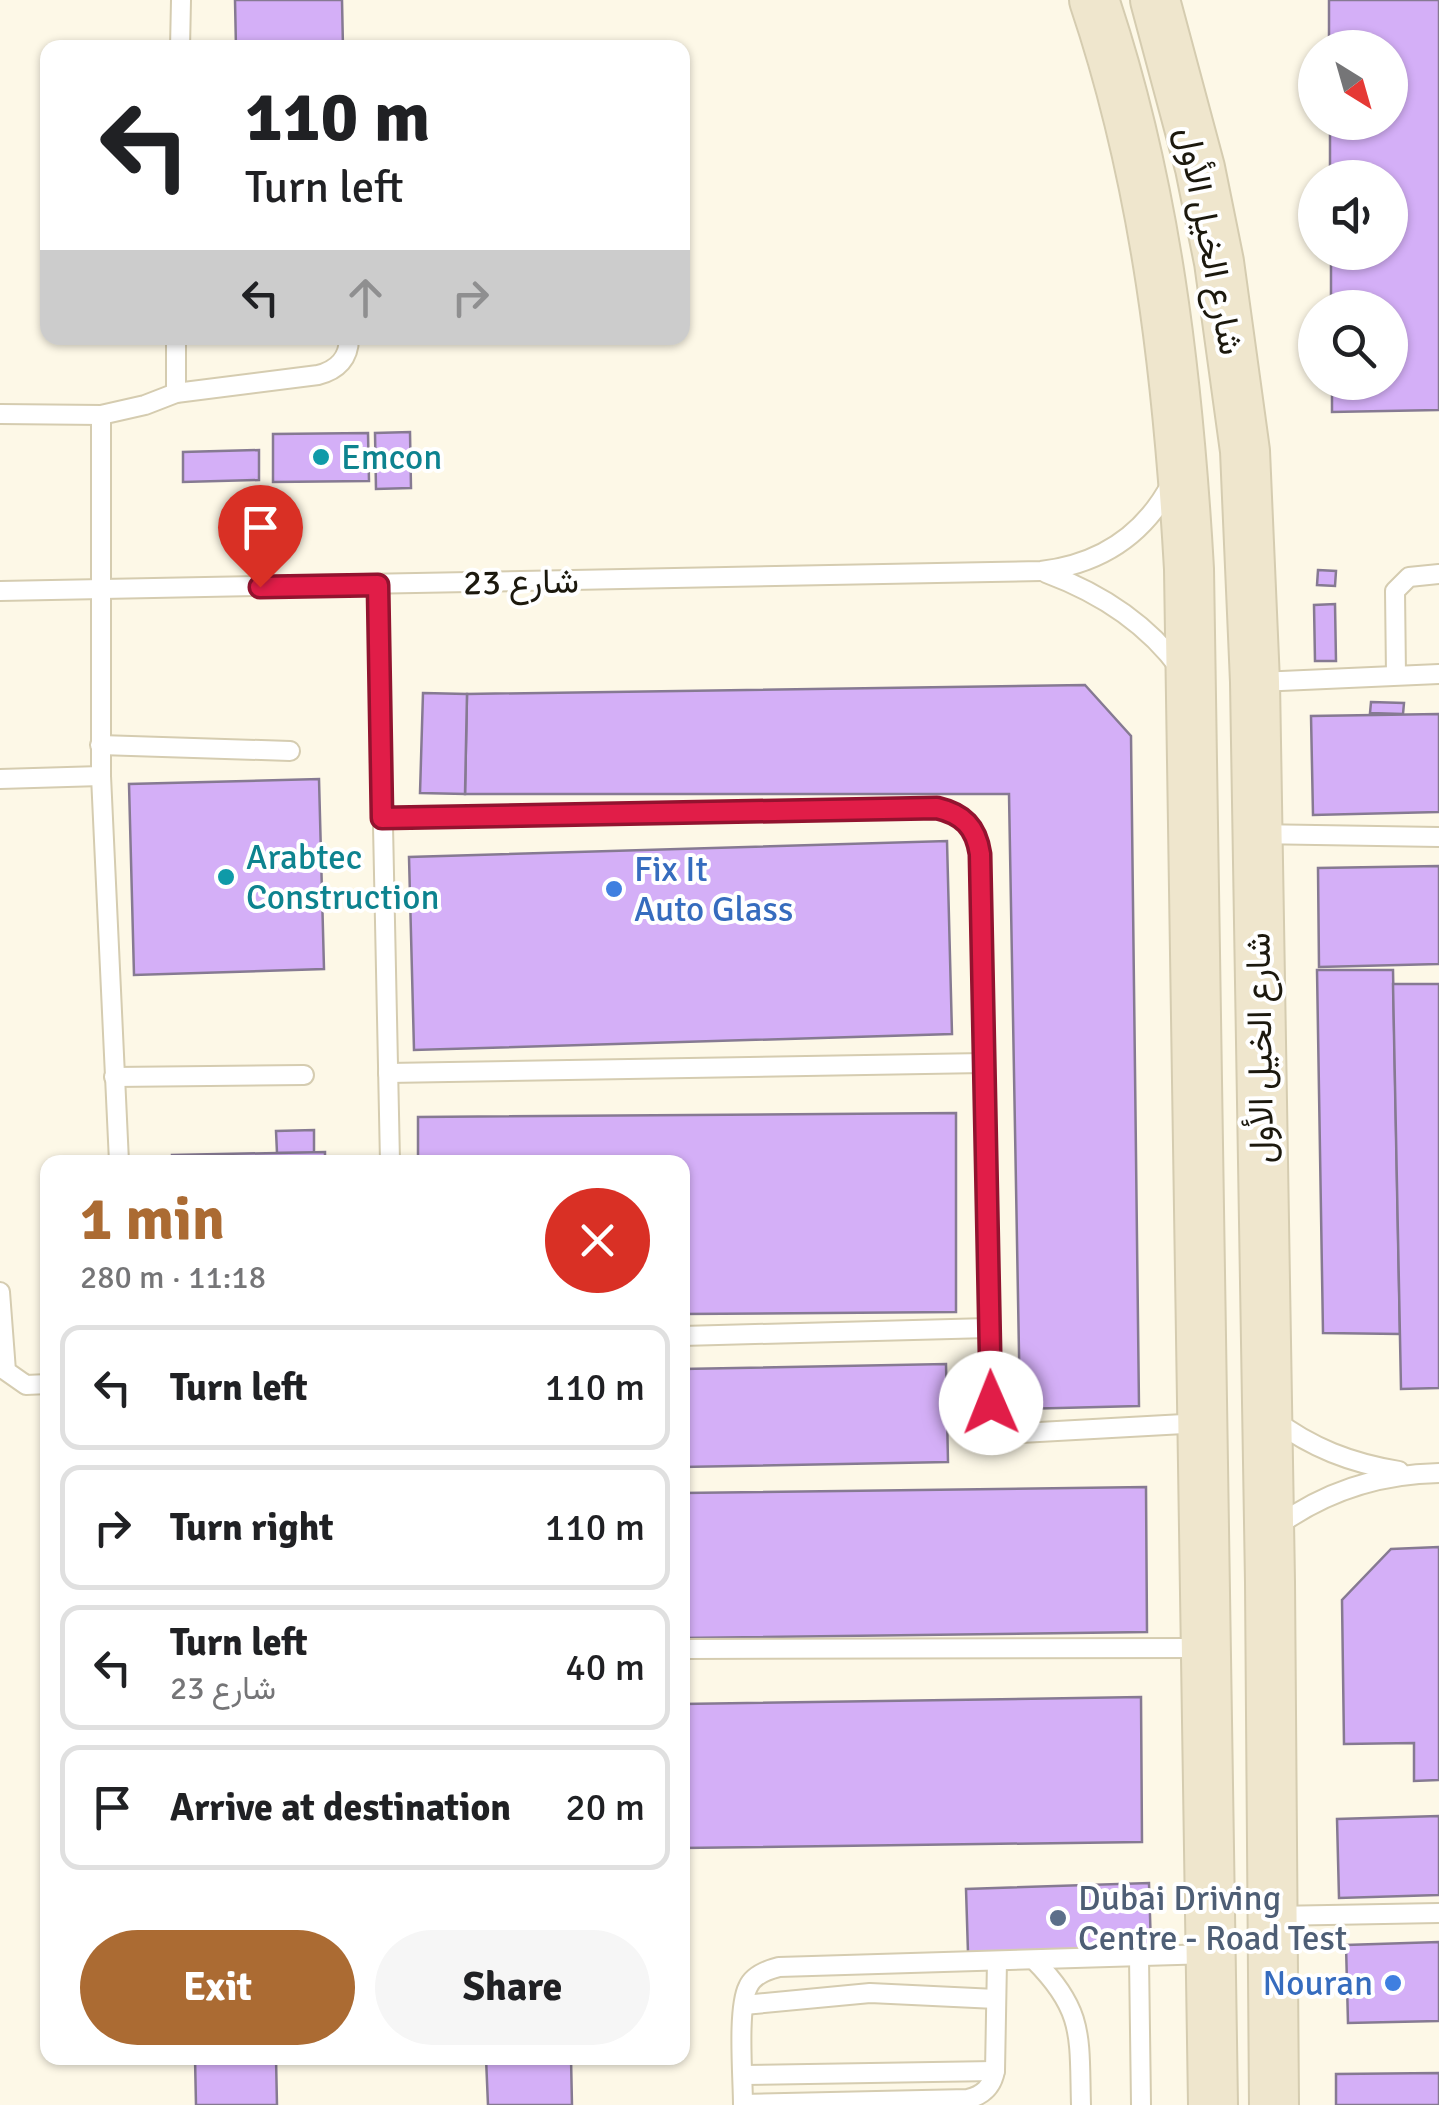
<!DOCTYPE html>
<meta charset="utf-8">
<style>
body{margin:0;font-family:Signika,Vazirmatn,sans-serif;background:#f6f6f6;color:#202124;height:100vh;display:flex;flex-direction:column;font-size:38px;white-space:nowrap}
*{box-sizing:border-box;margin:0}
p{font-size:32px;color:#757577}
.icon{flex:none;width:55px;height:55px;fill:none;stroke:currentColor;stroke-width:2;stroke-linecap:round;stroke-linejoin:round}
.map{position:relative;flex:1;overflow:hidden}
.side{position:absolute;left:40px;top:1155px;width:650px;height:910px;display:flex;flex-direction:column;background:#fff;border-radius:20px;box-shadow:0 2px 8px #0004}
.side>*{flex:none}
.banner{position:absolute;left:40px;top:40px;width:650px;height:305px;border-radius:20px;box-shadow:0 2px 8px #0004;background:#fff;color:#202124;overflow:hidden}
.needle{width:65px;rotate:143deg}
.controls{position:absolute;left:1298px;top:30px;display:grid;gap:20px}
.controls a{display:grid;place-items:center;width:110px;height:110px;border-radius:50%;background:#fff;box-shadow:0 2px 8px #0004;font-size:50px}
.pin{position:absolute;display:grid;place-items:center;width:85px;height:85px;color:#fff;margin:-102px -42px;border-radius:50% 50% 50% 0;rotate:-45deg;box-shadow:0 0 10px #0007}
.pin .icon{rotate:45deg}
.me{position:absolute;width:110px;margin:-55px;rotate:359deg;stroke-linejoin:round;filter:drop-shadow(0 0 8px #0008)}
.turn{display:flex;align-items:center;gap:35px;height:210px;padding:0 40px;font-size:45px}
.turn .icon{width:130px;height:130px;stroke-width:2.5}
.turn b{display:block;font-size:70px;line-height:85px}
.lanes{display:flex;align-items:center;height:95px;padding:0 40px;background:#0003;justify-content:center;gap:50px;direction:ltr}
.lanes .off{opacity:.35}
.round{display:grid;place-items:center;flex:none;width:105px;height:105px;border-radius:52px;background:#f6f6f6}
.head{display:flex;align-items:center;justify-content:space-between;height:170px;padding:0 40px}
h1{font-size:60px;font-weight:700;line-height:75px;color:#ab6b33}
.button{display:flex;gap:20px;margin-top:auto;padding:20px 40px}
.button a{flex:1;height:115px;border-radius:60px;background:#ab6b33;color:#fff;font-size:40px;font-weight:700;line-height:115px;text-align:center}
.button a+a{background:#f6f6f6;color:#202124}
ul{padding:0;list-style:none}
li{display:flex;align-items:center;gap:30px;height:125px;margin:0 20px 15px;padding:0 20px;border:5px solid #e0e0e0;border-radius:20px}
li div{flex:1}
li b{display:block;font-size:38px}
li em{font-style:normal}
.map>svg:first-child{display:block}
.building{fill:#d4aff7;stroke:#867a92;stroke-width:2.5}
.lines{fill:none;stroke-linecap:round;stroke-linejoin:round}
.lane-casing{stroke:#d5ccb0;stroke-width:22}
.secondary-casing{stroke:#d5ccb0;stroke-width:52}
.lane{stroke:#fff;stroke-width:18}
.secondary{stroke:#efe6cd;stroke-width:48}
.route-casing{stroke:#92132f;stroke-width:25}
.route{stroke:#e11d48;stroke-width:18}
.culture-dot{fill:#0f9aa8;stroke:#fff;stroke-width:4}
.shop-dot{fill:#3f7fe0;stroke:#fff;stroke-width:4}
.service-dot{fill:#5c6f8a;stroke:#fff;stroke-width:4}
.labels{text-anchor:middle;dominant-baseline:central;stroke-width:8;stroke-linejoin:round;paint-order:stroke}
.street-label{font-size:35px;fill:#1c190e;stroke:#fff}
.culture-label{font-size:35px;fill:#0d838f;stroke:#fff;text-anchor:start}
.shop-label{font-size:35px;fill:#366cbe;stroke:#fff;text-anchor:start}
.service-label{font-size:35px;fill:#4e5e75;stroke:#fff;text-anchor:start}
</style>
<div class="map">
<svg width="1439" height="2105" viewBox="0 0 1439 2105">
<rect width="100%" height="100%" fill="#fdf8e7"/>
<g class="building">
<path d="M 235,0 L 342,0 L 343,48 L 236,48 Z"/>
<path d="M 1329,0 L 1439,0 L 1439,410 L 1332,412 L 1332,382 L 1390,382 L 1390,308 L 1331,308 L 1331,252 L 1390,252 L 1390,178 L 1330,178 L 1330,122 L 1390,122 L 1390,48 L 1329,48 Z"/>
<path d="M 410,432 L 411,488 L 376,489 L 375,433 Z"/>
<path d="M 368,433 L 369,481 L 273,482 L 273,434 Z"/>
<path d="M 259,450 L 259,480 L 183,482 L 183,452 Z"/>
<path d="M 1318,570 L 1336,571 L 1335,586 L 1317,585 Z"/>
<path d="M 1335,604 L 1336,661 L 1315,661 L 1314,605 Z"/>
<path d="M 1085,685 L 1131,736 L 1139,1406 L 1020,1409 L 1009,794 L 465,794 L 467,694 Z"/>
<path d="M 423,693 L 467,694 L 465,794 L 420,793 Z"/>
<path d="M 1371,702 L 1404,703 L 1403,714 L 1370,713 Z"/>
<path d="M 1439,714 L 1439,812 L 1313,815 L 1311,716 Z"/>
<path d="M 319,779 L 324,969 L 134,975 L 129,784 Z"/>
<path d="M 947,841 L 952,1034 L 414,1050 L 409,857 Z"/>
<path d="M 1439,866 L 1439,964 L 1319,967 L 1318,868 Z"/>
<path d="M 1317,970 L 1393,970 L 1400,1334 L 1323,1333 Z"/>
<path d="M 1393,984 L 1439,984 L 1439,1388 L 1401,1389 Z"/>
<path d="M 956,1113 L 956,1312 L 682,1314 L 682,1162 L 418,1162 L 418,1117 Z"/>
<path d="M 314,1130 L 314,1153 L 277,1153 L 276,1131 Z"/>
<path d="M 325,1152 L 325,1162 L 172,1162 L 172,1155 Z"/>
<path d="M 946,1364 L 948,1462 L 682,1467 L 682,1369 Z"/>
<path d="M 1146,1487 L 1147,1632 L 682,1638 L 682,1493 Z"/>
<path d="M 1439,1547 L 1439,1780 L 1414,1781 L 1414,1743 L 1344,1744 L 1342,1600 L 1391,1549 Z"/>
<path d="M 1141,1697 L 1142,1842 L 682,1848 L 682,1704 Z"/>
<path d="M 1439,1816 L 1439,1895 L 1339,1898 L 1337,1819 Z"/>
<path d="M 1149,1883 L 1151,1948 L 968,1953 L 966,1889 Z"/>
<path d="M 1439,1942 L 1439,2021 L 1348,2023 L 1346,1945 Z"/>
<path d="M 195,2058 L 276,2058 L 277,2105 L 196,2105 Z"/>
<path d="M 486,2058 L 571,2058 L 572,2105 L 488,2105 Z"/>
<path d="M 1439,2073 L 1439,2105 L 1336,2105 L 1336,2074 Z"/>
</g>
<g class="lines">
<defs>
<g id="lane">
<path d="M 180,48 L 181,0"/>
<path d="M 176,393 L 176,338"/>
<path d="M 0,414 L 101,415 L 145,405 L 176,393 L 318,375 C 338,370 349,358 349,338"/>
<path d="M 101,415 L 101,776 L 119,1162"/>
<path d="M 1046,573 C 1100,593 1147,623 1181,670"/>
<path d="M 378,585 L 390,1162"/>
<path d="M 0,591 L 1041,571 C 1100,564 1144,536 1172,482"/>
<path d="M 1396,675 L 1395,591 L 1409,577 L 1439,574"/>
<path d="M 1256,682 L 1439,674"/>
<path d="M 100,745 L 290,751"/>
<path d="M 0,779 L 101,776"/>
<path d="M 382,818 L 937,809 C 963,814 976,827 980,853 L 991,1403 C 997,1419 1005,1428 1021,1433 L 1202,1423"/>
<path d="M 1261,834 L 1439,837"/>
<path d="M 388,1073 L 984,1063"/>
<path d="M 114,1077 L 304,1075"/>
<path d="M 0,1292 L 6,1371 L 26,1385 L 48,1384"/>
<path d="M 682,1336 L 989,1328"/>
<path d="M 1272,1418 C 1311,1448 1351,1463 1399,1471"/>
<path d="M 1276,1527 C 1324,1492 1380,1474 1439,1473"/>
<path d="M 682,1649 L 1205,1648"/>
<path d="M 1273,1916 L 1439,1913"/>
<path d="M 1139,1957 L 1141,2105"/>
<path d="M 1034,1960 C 1085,2011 1079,2037 1081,2105"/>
<path d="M 744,2005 L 870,1993 L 996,1999"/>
<path d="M 743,2075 L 995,2071"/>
<path d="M 743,2104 L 968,2099 C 983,2095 992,2087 995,2071 L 997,1961"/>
<path d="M 743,2105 C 743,2078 737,2009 748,1987 C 753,1975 767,1970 779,1967 L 1211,1954"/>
</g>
<g id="secondary">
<path d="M 1094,0 C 1156,184 1178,376 1189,569 L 1213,2105"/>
<path d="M 1155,0 L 1200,168 L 1219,262 L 1245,451 L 1255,682 L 1270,1582 L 1274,2105"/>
</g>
</defs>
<use href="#lane" class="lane-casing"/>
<use href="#secondary" class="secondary-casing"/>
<use href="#lane" class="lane"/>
<use href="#secondary" class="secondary"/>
</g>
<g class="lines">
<defs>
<path id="route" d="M 260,587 L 378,585 L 382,818 L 937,808 C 963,814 976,827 980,854 L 991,1403"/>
</defs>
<use href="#route" class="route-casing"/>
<use href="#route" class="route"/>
</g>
<g class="culture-dot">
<circle cx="321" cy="457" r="10"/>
<circle cx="226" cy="877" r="10"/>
</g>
<g class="shop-dot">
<circle cx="614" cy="889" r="10"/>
<circle cx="1393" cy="1983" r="10"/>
</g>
<circle class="service-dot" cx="1058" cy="1918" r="10"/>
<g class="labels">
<g class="street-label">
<text transform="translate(1210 241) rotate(79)">شارع الخيل الأول</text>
<text transform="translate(521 582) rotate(-1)">شارع 23</text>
<text transform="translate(1260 1048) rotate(-91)">شارع الخيل الأول</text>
</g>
<g class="culture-label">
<text x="341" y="457">Emcon</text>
<text x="246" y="857">Arabtec<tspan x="246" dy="40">Construction</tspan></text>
</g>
<g class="shop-label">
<text x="634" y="869">Fix It<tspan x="634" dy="40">Auto Glass</tspan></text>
<text x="1373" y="1983" text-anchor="end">Nouran</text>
</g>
<g class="service-label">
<text x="1078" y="1898">Dubai Driving<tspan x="1078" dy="40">Centre - Road Test</tspan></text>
</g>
</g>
</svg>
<div class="controls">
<a><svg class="needle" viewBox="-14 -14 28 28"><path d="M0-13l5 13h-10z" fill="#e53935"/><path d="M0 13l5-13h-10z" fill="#757577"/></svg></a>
<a><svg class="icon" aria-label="sound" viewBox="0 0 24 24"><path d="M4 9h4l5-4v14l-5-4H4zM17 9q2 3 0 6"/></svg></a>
<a><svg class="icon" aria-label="search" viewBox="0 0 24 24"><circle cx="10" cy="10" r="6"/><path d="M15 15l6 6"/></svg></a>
</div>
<div class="pin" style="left:260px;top:587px;background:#d93025"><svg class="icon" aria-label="arrive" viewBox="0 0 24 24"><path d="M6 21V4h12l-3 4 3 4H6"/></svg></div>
<svg class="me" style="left:991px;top:1403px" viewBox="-20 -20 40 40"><circle r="19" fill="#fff"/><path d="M0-13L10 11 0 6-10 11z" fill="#e11d48"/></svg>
<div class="banner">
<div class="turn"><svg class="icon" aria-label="left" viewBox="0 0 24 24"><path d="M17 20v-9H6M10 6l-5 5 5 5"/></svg><div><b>110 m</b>Turn left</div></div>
<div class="lanes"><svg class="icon" aria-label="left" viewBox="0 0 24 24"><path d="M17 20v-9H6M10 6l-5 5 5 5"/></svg><svg class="icon off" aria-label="ahead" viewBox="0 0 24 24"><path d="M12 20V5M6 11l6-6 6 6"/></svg><svg class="icon off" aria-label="right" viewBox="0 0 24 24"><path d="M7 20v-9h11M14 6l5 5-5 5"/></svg></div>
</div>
<section class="side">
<div class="head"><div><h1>1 min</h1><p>280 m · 11:18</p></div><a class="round" style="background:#d93025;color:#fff"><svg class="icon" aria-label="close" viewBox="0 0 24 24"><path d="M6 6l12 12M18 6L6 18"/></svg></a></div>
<ul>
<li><svg class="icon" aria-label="left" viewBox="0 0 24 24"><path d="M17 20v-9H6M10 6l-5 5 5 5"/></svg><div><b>Turn left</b></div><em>110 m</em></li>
<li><svg class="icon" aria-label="right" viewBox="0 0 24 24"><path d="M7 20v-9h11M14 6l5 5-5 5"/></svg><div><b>Turn right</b></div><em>110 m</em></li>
<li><svg class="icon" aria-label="left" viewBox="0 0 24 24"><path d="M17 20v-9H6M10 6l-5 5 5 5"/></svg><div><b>Turn left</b><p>شارع 23</p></div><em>40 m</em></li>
<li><svg class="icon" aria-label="arrive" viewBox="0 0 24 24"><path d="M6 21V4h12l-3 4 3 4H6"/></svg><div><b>Arrive at destination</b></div><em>20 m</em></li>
</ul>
<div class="button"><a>Exit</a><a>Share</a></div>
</section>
</div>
